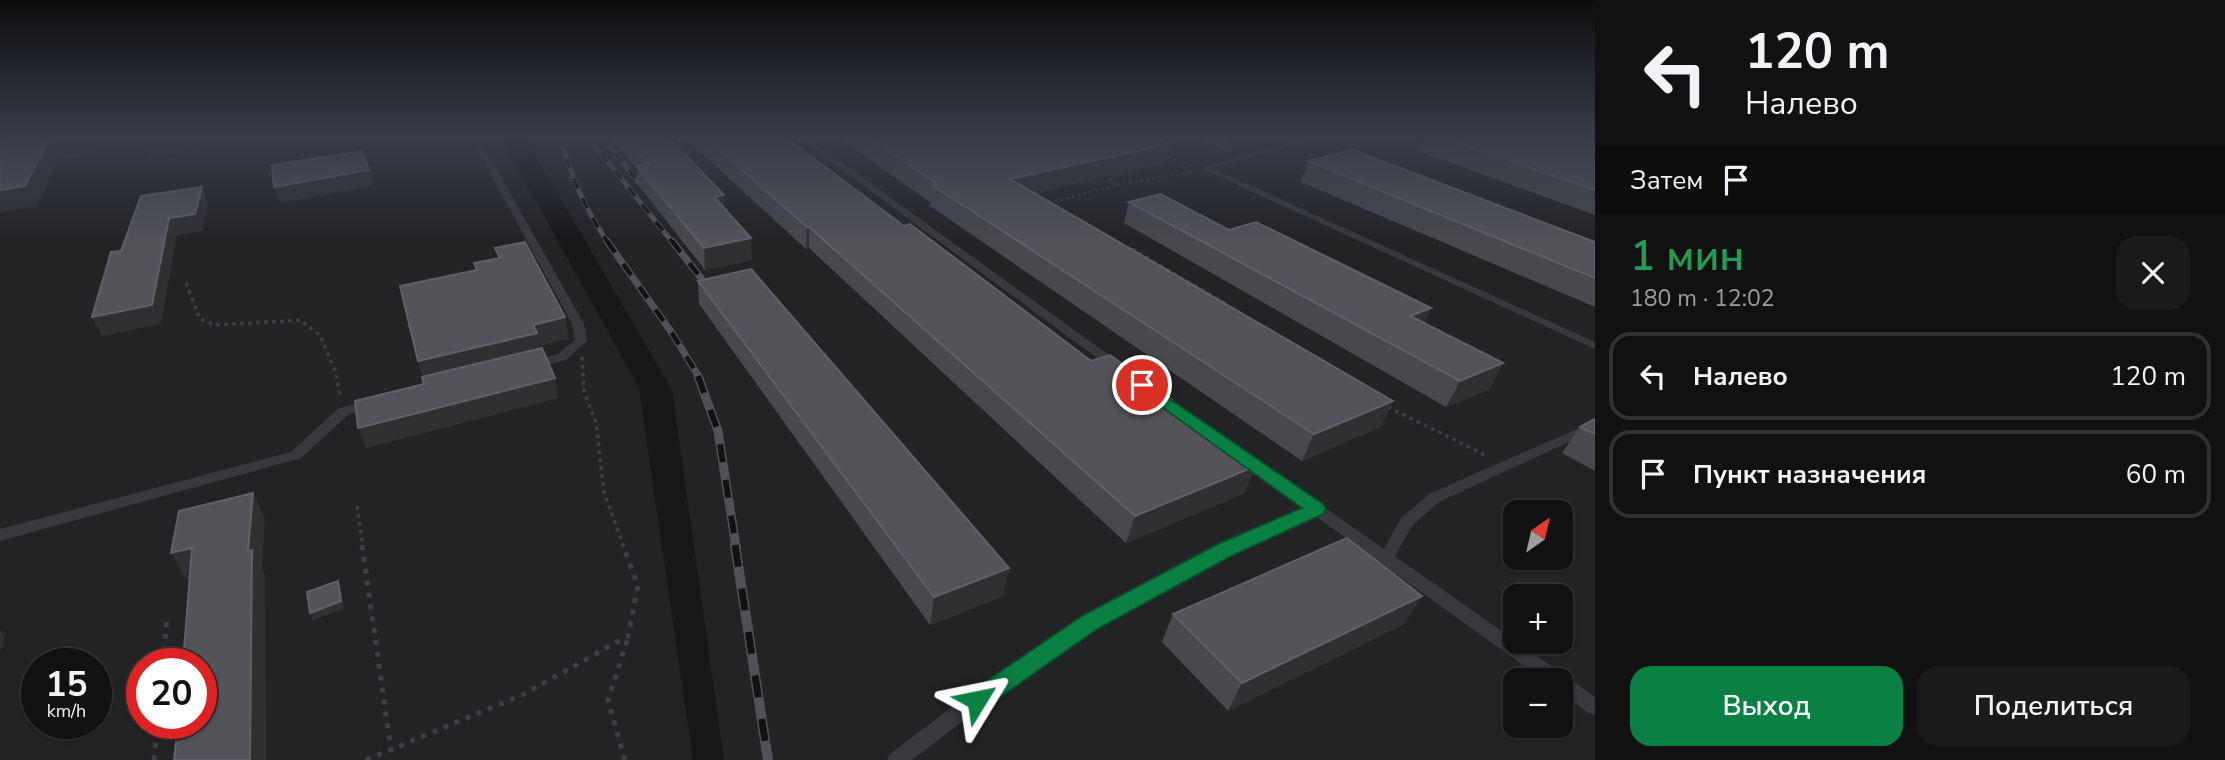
<!DOCTYPE html>
<html lang="ru">
<meta charset="utf-8">
<style>
body{margin:0;font-family:"Nunito Sans",sans-serif;background:#1a1a1b;color:#f1f3f6;height:100vh;display:flex;flex-direction:column;font-size:26px;white-space:nowrap}
*{box-sizing:border-box;margin:0}
p{font-size:23px;color:#9c9d9f}
.icon{flex:none;width:38px;height:38px;fill:none;stroke:currentColor;stroke-width:2;stroke-linecap:round;stroke-linejoin:round}
.map{position:relative;flex:1;overflow:hidden}
.panel{display:flex;flex-direction:column;background:#111112;width:630px}
.panel>*{flex:none}
.guide{background:#111112;color:#f1f3f6;overflow:hidden}
.needle{width:46px;rotate:34deg}
.tools{position:absolute;left:1503px;top:500px;display:grid;gap:14px}
.tools a{display:grid;place-items:center;width:70px;height:70px;border-radius:14px;background:#111112;box-shadow:0 2px 5px #0004,0 0 0 2px #303132;font-size:35px}
.speed{position:absolute;left:21px;top:648px;display:flex;gap:14px;font-size:35px;font-weight:700;text-align:center}
.speed>*{display:grid;place-content:center;width:91px;height:91px;border-radius:50%;background:#111112;box-shadow:0 2px 5px #0004,0 0 0 2px #303132;line-height:1}
.speed small{font-size:18px;font-weight:400}
.speed .limit{border:10px solid #d22;background:#fff;color:#111}
.pin{position:absolute;display:grid;place-items:center;width:60px;height:60px;color:#fff;margin:-30px;border:4px solid #fff;border-radius:50%;box-shadow:0 2px 7px #0007}
.me{position:absolute;width:77px;margin:-38px;rotate:55deg;stroke-linejoin:round;filter:drop-shadow(0 0 5px #0008)}
.turn{display:flex;align-items:center;gap:24px;height:147px;padding:0 35px;font-size:32px}
.turn .icon{width:91px;height:91px;stroke-width:2.5}
.turn b{display:block;font-size:49px;line-height:60px}
.then{display:flex;align-items:center;height:66px;padding:0 35px;background:#0003;gap:14px;font-size:26px}
.round{display:grid;place-items:center;flex:none;width:74px;height:74px;border-radius:21px;background:#1a1a1b}
.headline{display:flex;align-items:center;justify-content:space-between;height:119px;padding:0 35px}
h1{font-size:42px;font-weight:600;line-height:52px;color:#1e9e55}
.action{display:flex;gap:14px;margin-top:auto;padding:14px 35px}
.action a{flex:1;height:80px;border-radius:21px;background:#0b8043;color:#fff;font-size:28px;font-weight:600;line-height:80px;text-align:center}
.action a+a{background:#1a1a1b;color:#f1f3f6}
ul{padding:0;list-style:none}
li{display:flex;align-items:center;gap:21px;height:88px;margin:0 14px 10px;padding:0 21px;border:4px solid #303132;border-radius:21px}
li div{flex:1}
li b{display:block;font-size:26px}
li em{font-style:normal}
main{display:flex;flex:1;min-height:0}
.map>svg:first-child{display:block}
.built{fill:#232325;fill-rule:evenodd}
.lines{fill:none;stroke-linecap:round;stroke-linejoin:round}
.path-far2{stroke:#3e3f44;stroke-width:2.5;stroke-dasharray:2.5 3.5;stroke-linecap:butt}
.path-far1{stroke:#3e3f44;stroke-width:3.5;stroke-dasharray:3.5 4.5;stroke-linecap:butt}
.path{stroke:#3e3f44;stroke-width:5;stroke-dasharray:5 7;stroke-linecap:butt}
.lane{fill:#38383d;fill-rule:evenodd}
.rail-far3-casing{stroke:#515258;stroke-width:5}
.rail-far2-casing{stroke:#515258;stroke-width:7}
.rail-far1-casing{stroke:#515258;stroke-width:9}
.rail-casing{stroke:#515258;stroke-width:10}
.rail-far3{stroke:#121213;stroke-width:3.5;stroke-dasharray:11;stroke-linecap:butt}
.rail-far2{stroke:#121213;stroke-width:4.5;stroke-dasharray:14;stroke-linecap:butt}
.rail-far1{stroke:#121213;stroke-width:6;stroke-dasharray:18;stroke-linecap:butt}
.rail{stroke:#121213;stroke-width:7;stroke-dasharray:22;stroke-linecap:butt}
.wall{fill:#48484d}
.shaded-wall{fill:#303033}
.building{fill:#535359;stroke:#606168;stroke-width:2}
.route{fill:#0b8043;stroke:#07532c;stroke-width:2}
</style>
<main>
<div class="map">
<svg width="1595" height="760" viewBox="0 0 1595 760">
<rect width="100%" height="100%" fill="#171718"/>
<g class="built">
<path d="M 0,136 L 500,136 L 639,388 L 693,760 L 0,760 ZM 37,663 L 96,663 L 96,723 L 37,723 ZM 142,663 L 201,663 L 201,723 L 142,723 Z"/>
<path d="M 524,136 L 1595,136 L 1595,760 L 724,760 L 672,390 ZM 1516,513 L 1561,513 L 1561,558 L 1516,558 ZM 1516,597 L 1561,597 L 1561,642 L 1516,642 ZM 1516,681 L 1561,681 L 1561,726 L 1516,726 Z"/>
</g>
<g class="lines">
<g class="path-far2">
<path d="M 1163,155 L 1192,165"/>
<path d="M 1117,185 L 1191,172"/>
<path d="M 1049,203 L 1117,185 L 1105,175"/>
</g>
<g class="path-far1">
<path d="M 1132,249 L 1228,305"/>
<path d="M 186,283 L 200,319 L 216,325 L 300,320 L 320,335 L 335,371 L 341,399"/>
<path d="M 582,357 L 584,391 L 596,423 L 604,492 L 624,547"/>
<path d="M 1388,407 L 1487,456"/>
<path d="M 357,506 L 363,547"/>
</g>
<g class="path">
<path d="M 362,545 L 391,750"/>
<path d="M 163,663 L 167,616"/>
<path d="M 154,760 L 158,723"/>
<path d="M 366,760 L 524,694 L 628,636 L 638,586 L 623,545"/>
<path d="M 625,760 L 608,700 L 628,638"/>
</g>
<g class="lane">
<path d="M 470,136 L 478,136 L 584,324 L 587,341 L 566,360 L 533,368 L 527,364 L 529,361 L 558,354 L 575,340 L 572,324 Z"/>
<path d="M 796,136 L 805,136 L 1120,363 L 1122,366 L 1120,369 L 1112,369 Z"/>
<path d="M 1302,136 L 1329,136 L 1212,168 L 1595,342 L 1595,349 L 1200,168 L 1301,139 Z"/>
<path d="M 372,400 L 376,401 L 378,404 L 376,407 L 349,414 L 301,458 L 0,541 L 0,529 L 291,452 L 339,408 Z"/>
<path d="M 1595,421 L 1595,430 L 1439,502 L 1412,526 L 1395,556 L 1595,697 L 1595,715 L 1588,713 L 1561,692 L 1561,681 L 1545,681 L 1315,516 L 1231,554 L 1095,627 L 962,722 L 912,760 L 887,760 L 890,754 L 948,710 L 1083,617 L 1221,546 L 1305,508 L 1200,433 L 1198,430 L 1200,427 L 1210,427 L 1384,549 L 1401,518 L 1429,494 Z"/>
</g>
<defs>
<g id="rail-far3">
<path d="M 561,136 C 569,176 586,209 608,243"/>
<path d="M 587,136 L 673,243"/>
<path d="M 601,136 L 640,184"/>
</g>
<g id="rail-far2">
<path d="M 607,241 L 672,333 L 699,377"/>
<path d="M 672,241 L 701,278"/>
</g>
<path id="rail-far1" d="M 698,376 L 718,431 L 736,547"/>
<path id="rail" d="M 735,545 L 768,760"/>
</defs>
<use href="#rail-far3" class="rail-far3-casing"/>
<use href="#rail-far2" class="rail-far2-casing"/>
<use href="#rail-far1" class="rail-far1-casing"/>
<use href="#rail" class="rail-casing"/>
<use href="#rail-far3" class="rail-far3"/>
<use href="#rail-far2" class="rail-far2"/>
<use href="#rail-far1" class="rail-far1"/>
<use href="#rail" class="rail"/>
</g>
<g class="wall">
<path d="M 610,136 L 671,136 L 669,138 L 725,209 L 752,260 L 705,270 L 639,186 L 637,168 L 611,140 Z"/>
<path d="M 683,136 L 784,136 L 904,226 L 1091,361 L 1172,400 L 1170,404 L 1245,493 L 1126,543 L 809,248 L 806,249 Z"/>
<path d="M 836,136 L 1154,136 L 1170,144 L 1165,163 L 1035,193 L 1393,401 L 1380,427 L 1302,461 L 930,206 L 930,202 Z"/>
<path d="M 1191,136 L 1256,136 L 1253,144 L 1225,151 Z"/>
<path d="M 1424,136 L 1576,136 L 1595,142 L 1595,215 L 1418,151 Z"/>
<path d="M 1308,161 L 1595,242 L 1595,307 L 1301,182 Z"/>
<path d="M 1129,202 L 1229,230 L 1431,308 L 1424,323 L 1503,363 L 1489,389 L 1446,407 L 1124,223 Z"/>
<path d="M 698,281 L 1009,568 L 1003,596 L 930,625 L 699,304 Z"/>
<path d="M 1595,419 L 1595,471 L 1562,453 L 1580,427 Z"/>
<path d="M 1422,596 L 1404,624 L 1228,711 L 1162,642 L 1173,614 Z"/>
</g>
<g class="shaded-wall">
<path d="M 78,136 L 95,136 L 87,156 L 58,160 L 36,207 L 0,212 L 0,190 L 48,141 Z"/>
<path d="M 149,136 L 287,136 L 150,157 L 141,137 Z"/>
<path d="M 1229,136 L 1256,136 L 1253,144 L 1225,151 Z"/>
<path d="M 1170,144 L 1165,163 L 1007,200 L 1010,179 Z"/>
<path d="M 369,170 L 374,186 L 280,203 L 274,187 Z"/>
<path d="M 202,187 L 208,204 L 202,231 L 177,235 L 161,324 L 102,336 L 92,317 L 169,218 Z"/>
<path d="M 724,195 L 725,215 L 714,197 Z"/>
<path d="M 807,227 L 809,227 L 809,248 L 806,249 Z"/>
<path d="M 751,238 L 752,260 L 705,270 L 704,248 Z"/>
<path d="M 1431,308 L 1419,332 L 1410,316 Z"/>
<path d="M 565,317 L 569,339 L 539,346 L 541,355 L 425,384 L 418,361 L 533,325 Z"/>
<path d="M 1503,363 L 1489,389 L 1446,407 L 1460,381 Z"/>
<path d="M 555,378 L 559,398 L 366,448 L 358,428 Z"/>
<path d="M 1393,401 L 1380,427 L 1302,461 L 1314,434 Z"/>
<path d="M 1256,466 L 1245,493 L 1126,543 L 1135,516 Z"/>
<path d="M 253,493 L 265,518 L 262,569 L 265,575 L 266,760 L 250,760 L 248,551 Z"/>
<path d="M 192,548 L 207,573 L 186,579 L 171,553 Z"/>
<path d="M 1009,568 L 1003,596 L 930,625 L 934,597 Z"/>
<path d="M 338,581 L 341,589 L 344,609 L 313,620 L 310,613 Z"/>
<path d="M 1422,596 L 1404,624 L 1228,711 L 1242,683 Z"/>
<path d="M 0,630 L 5,636 L 0,653 Z"/>
</g>
<g class="building">
<path d="M 0,136 L 78,136 L 48,141 L 25,186 L 0,190 Z"/>
<path d="M 622,136 L 667,136 L 724,195 L 714,197 L 751,238 L 704,248 L 636,166 L 649,164 Z"/>
<path d="M 703,136 L 784,136 L 904,226 L 910,224 L 1091,361 L 1110,355 L 1172,400 L 1167,402 L 1256,466 L 1135,516 L 809,227 L 807,227 Z"/>
<path d="M 865,136 L 1154,136 L 1170,144 L 1010,179 L 1393,401 L 1314,434 L 932,185 L 937,184 Z"/>
<path d="M 1437,136 L 1576,136 L 1595,142 L 1595,190 Z"/>
<path d="M 1353,150 L 1595,242 L 1595,278 L 1308,161 Z"/>
<path d="M 362,151 L 369,170 L 274,187 L 272,165 Z"/>
<path d="M 202,187 L 195,214 L 169,218 L 152,305 L 92,317 L 111,252 L 121,251 L 141,196 Z"/>
<path d="M 1160,194 L 1229,230 L 1256,222 L 1431,308 L 1410,316 L 1503,363 L 1460,381 L 1129,202 Z"/>
<path d="M 525,242 L 565,317 L 533,325 L 537,333 L 418,361 L 400,286 L 477,270 L 474,263 L 500,258 L 495,248 Z"/>
<path d="M 751,269 L 1009,568 L 934,597 L 698,281 Z"/>
<path d="M 542,348 L 555,378 L 358,428 L 355,401 L 424,384 L 422,377 Z"/>
<path d="M 1595,419 L 1595,434 L 1580,427 Z"/>
<path d="M 253,493 L 248,551 L 252,550 L 250,760 L 174,760 L 178,723 L 201,723 L 201,663 L 183,663 L 192,548 L 171,553 L 179,511 Z"/>
<path d="M 1347,538 L 1422,596 L 1242,683 L 1173,614 Z"/>
<path d="M 338,581 L 341,601 L 310,613 L 307,592 Z"/>
</g>
<linearGradient id="sky" x2="0" y2="1"><stop stop-color="#0d0d0d"/><stop offset="0.56" stop-color="#363c48"/><stop offset="1" stop-color="#363c48" stop-opacity="0"/></linearGradient>
<rect width="1595" height="242" fill="url(#sky)"/>
<path class="route" d="M 1142,380 L 1323,504 L 1326,509 L 1323,514 L 1233,555 L 1097,629 L 986,707 L 977,710 L 969,707 L 965,700 L 969,693 L 1082,616 L 1218,544 L 1302,508 L 1137,389 L 1134,385 Z"/>
</svg>
<div class="tools">
<a><svg class="needle" viewBox="-14 -14 28 28"><path d="M0-13l5 13h-10z" fill="#e53935"/><path d="M0 13l5-13h-10z" fill="#9c9d9f"/></svg></a>
<a>+</a>
<a>−</a>
</div>
<div class="speed"><div>15<small>km/h</small></div><div class="limit">20</div></div>
<div class="pin" style="left:1142px;top:385px;background:#d93025"><svg class="icon" aria-label="arrive" viewBox="0 0 24 24"><path d="M6 21V4h12l-3 4 3 4H6"/></svg></div>
<svg class="me" style="left:977px;top:700px" viewBox="-20 -20 40 40"><path d="M0-17L14 15 0 8-14 15z" fill="#0b8043" stroke="#fff" stroke-width="4"/></svg>
</div>
<section class="panel">
<div class="guide">
<div class="turn"><svg class="icon" aria-label="left" viewBox="0 0 24 24"><path d="M17 20v-9H6M10 6l-5 5 5 5"/></svg><div><b>120 m</b>Налево</div></div>
<div class="then">Затем<svg class="icon" aria-label="arrive" viewBox="0 0 24 24"><path d="M6 21V4h12l-3 4 3 4H6"/></svg></div>
</div>
<div class="headline"><div><h1>1 мин</h1><p>180 m · 12:02</p></div><a class="round"><svg class="icon" aria-label="close" viewBox="0 0 24 24"><path d="M6 6l12 12M18 6L6 18"/></svg></a></div>
<ul>
<li><svg class="icon" aria-label="left" viewBox="0 0 24 24"><path d="M17 20v-9H6M10 6l-5 5 5 5"/></svg><div><b>Налево</b></div><em>120 m</em></li>
<li><svg class="icon" aria-label="arrive" viewBox="0 0 24 24"><path d="M6 21V4h12l-3 4 3 4H6"/></svg><div><b>Пункт назначения</b></div><em>60 m</em></li>
</ul>
<div class="action"><a>Выход</a><a>Поделиться</a></div>
</section>
</main>
